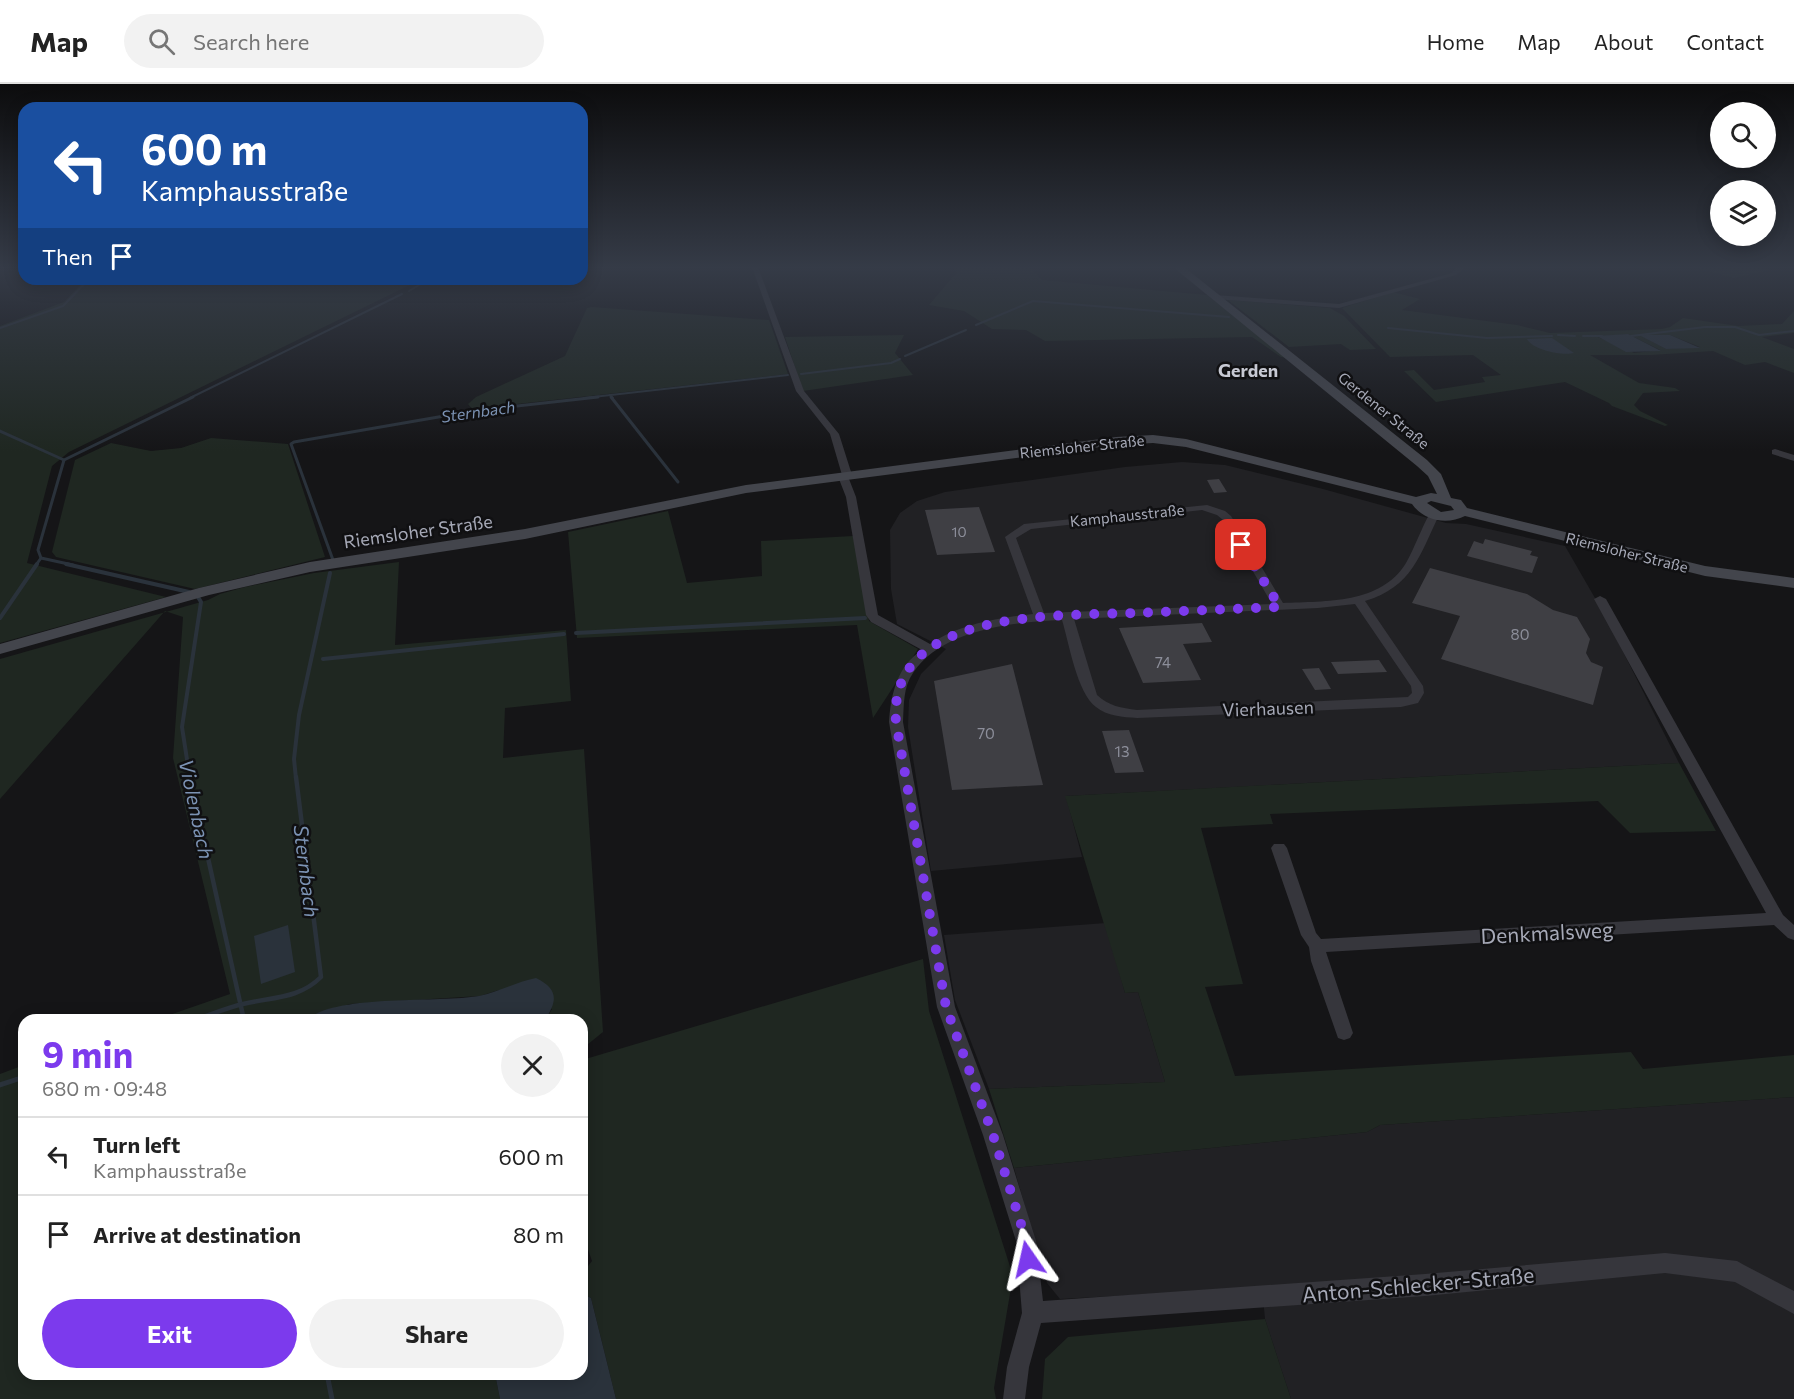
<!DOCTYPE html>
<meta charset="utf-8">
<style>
body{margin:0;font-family:Commissioner,sans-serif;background:#f2f2f2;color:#222;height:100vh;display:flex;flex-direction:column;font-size:22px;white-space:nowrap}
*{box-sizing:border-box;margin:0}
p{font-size:20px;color:#767676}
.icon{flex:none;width:33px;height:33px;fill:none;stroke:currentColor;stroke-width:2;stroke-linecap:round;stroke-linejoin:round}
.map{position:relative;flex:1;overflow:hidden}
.sheet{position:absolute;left:18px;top:930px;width:570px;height:366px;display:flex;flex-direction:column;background:#fff;border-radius:18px;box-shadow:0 3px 15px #0003}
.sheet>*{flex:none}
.guide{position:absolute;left:18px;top:18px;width:570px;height:183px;border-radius:18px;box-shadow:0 3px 15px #0003;background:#1a4fa0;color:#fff;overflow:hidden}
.controls{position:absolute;left:1710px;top:18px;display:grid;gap:12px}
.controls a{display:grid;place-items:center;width:66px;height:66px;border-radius:50%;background:#fff;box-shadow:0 3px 15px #0003;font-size:30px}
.pin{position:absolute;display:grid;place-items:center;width:51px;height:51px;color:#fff;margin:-26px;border-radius:12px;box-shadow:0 3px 9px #0006}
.me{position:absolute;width:66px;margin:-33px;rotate:349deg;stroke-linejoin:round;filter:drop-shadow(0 0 4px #0008)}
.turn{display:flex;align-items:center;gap:21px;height:126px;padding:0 24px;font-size:27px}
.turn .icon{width:78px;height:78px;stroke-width:2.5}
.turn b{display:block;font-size:42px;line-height:51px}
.then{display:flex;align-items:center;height:57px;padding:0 24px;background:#0003;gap:12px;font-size:22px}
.round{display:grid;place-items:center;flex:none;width:63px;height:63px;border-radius:32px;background:#f2f2f2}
.summary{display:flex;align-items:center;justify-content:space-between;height:102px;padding:0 24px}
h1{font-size:36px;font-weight:700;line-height:45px;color:#7c3aed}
.action{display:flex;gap:12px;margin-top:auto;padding:12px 24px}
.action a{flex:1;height:69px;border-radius:36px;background:#7c3aed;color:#fff;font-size:24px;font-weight:700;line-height:69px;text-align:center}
.action a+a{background:#f2f2f2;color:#222}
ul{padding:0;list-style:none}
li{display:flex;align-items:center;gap:18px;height:78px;padding:0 24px;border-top:2px solid #e0e0e0}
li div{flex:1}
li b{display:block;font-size:22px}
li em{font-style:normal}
header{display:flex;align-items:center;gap:36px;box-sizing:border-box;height:84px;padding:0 30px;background:#fff;border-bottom:2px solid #e0e0e0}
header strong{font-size:28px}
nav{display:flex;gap:33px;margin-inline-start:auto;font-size:21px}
.search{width:420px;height:54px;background:#f2f2f2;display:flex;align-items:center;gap:15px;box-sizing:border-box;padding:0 21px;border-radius:33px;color:#767676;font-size:22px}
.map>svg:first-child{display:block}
.built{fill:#212124}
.green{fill:#1f2721;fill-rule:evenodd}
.water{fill:#2a323b}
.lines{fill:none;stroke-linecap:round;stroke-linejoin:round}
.stream-far4{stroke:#2a323b;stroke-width:2}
.stream-far3{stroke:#2a323b;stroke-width:3}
.stream-far2{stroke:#2a323b;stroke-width:4}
.stream-far1{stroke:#2a323b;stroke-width:4.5}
.stream{stroke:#2a323b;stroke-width:5}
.building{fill:#3f3f44}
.minor{fill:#36363c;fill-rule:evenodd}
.secondary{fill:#43454c;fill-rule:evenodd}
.route{stroke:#7c3aed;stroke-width:10;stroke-dasharray:0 18}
.labels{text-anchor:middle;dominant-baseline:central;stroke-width:5;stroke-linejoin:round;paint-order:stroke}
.far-number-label{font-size:14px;fill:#8c8e9a}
.far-street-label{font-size:15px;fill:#a6a9b7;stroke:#101012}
.number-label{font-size:15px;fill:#8c8e9a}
.far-water-label{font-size:16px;font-style:italic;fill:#7c93b4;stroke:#101012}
.far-quarter-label{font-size:18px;font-weight:bold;fill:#c7c9d3;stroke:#101012}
.street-label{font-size:18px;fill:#a6a9b7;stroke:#101012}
.water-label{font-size:20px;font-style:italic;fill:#7c93b4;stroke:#101012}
.near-street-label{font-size:21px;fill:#a6a9b7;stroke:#101012}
</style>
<header>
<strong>Map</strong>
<div class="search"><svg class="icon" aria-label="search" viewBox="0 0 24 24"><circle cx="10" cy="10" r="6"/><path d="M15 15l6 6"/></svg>Search here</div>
<nav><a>Home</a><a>Map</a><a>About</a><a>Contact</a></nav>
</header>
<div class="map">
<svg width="1794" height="1315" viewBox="0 0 1794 1315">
<rect width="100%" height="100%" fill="#151517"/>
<g class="built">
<path d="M 1182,378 L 1225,381 L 1323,405 L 1446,439 L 1466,440 L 1565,462 L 1603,528 L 1679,679 L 1066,712 L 1082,773 L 931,787 L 908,643 L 909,616 L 921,590 L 946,565 L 897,540 L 891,505 L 890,446 L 900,429 L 917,417 L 945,408 L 1125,383 Z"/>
<path d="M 1106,839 L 1125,909 L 1138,908 L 1165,998 L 989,1005 L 955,916 L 944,851 Z"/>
<path d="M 1794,1013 L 1794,1315 L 1291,1315 L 1265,1235 L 1262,1204 L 1060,1215 L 1047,1199 L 1014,1084 L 1367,1048 L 1380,1041 Z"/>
</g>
<g class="green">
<path d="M 957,183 L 1030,183 L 1042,196 L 1207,211 L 1288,274 L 1281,273 L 1252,253 L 1045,257 L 1026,246 L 992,245 L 964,227 L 929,221 L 957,188 L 954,185 Z"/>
<path d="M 1693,183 L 1758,183 L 1769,186 L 1734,194 Z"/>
<path d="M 86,195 L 422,195 L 69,368 L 52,382 L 27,479 L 166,513 L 0,559 L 0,242 L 64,218 Z"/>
<path d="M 1393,208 L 1420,215 L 1402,226 L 1517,241 L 1550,249 L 1662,245 L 1670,243 L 1683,234 L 1738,242 L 1782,240 L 1794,227 L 1794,249 L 1762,253 L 1794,265 L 1794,289 L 1765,278 L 1745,281 L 1713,267 L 1651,271 L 1590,271 L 1639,299 L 1675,304 L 1680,307 L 1643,309 L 1634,321 L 1640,327 L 1668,341 L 1665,342 L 1612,322 L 1609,319 L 1565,298 L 1436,318 L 1404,287 L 1414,286 L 1434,306 L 1485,298 L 1482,293 L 1501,291 L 1473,271 L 1390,273 L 1342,224 ZM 1628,250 L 1660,266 L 1634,269 L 1598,253 ZM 1640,251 L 1670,251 L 1700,263 L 1666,265 Z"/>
<path d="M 1228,216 L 1330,224 L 1344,232 L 1376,265 L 1350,266 L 1341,260 L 1289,263 Z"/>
<path d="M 592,223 L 769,236 L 788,290 L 472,325 L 468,320 L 476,313 L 565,272 L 587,224 Z"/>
<path d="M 904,251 L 895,269 L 913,291 L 803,307 L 785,253 Z"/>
<path d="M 211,354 L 288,360 L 325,473 L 195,505 L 56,473 L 52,468 L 75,376 L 111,359 L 151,367 L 181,364 Z"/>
<path d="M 668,427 L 687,499 L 762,492 L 761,457 L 853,452 L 869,537 L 918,565 L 873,634 L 857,541 L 577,554 L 568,448 Z"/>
<path d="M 399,478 L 395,561 L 566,546 L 571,617 L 505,624 L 503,674 L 584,665 L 603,948 L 582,965 L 582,936 L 545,936 L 552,925 L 499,906 L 480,912 L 350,920 L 313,931 L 307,936 L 155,936 L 230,910 L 173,674 L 183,533 L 165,527 L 0,715 L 0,575 L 208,516 L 220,510 L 245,503 L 314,489 Z"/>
<path d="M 1679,679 L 1716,747 L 1630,749 L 1598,717 L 1270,730 L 1273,740 L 1201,744 L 1243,900 L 1205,903 L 1235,992 L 1631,968 L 1643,985 L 1794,971 L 1794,1013 L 1380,1041 L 1367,1048 L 1014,1084 L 989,1005 L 1165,998 L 1138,908 L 1125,909 L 1065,712 Z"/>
<path d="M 923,875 L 929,927 L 1013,1192 L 994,1304 L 996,1315 L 616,1315 L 591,1214 L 582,1210 L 582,1190 L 592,1177 L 582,1148 L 582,976 Z"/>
<path d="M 24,981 L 24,1290 L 495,1290 L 500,1315 L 0,1315 L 0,990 Z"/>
<path d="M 1265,1235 L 1291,1315 L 1042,1315 L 1045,1275 L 1068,1253 Z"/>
</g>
<g class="water">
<path d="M 1628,250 L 1661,267 L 1626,268 L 1597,252 Z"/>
<path d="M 1639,251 L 1670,251 L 1700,264 L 1666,265 Z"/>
<path d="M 1552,254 L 1574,269 C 1562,272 1533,266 1527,255 Z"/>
<path d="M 288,841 L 295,888 L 261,900 L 254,852 Z"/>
<path d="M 536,894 C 558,905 558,916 545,936 L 307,936 C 334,910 438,919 479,912 C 499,908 516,898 536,894 Z"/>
<path d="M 582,1210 L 591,1214 L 616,1315 L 500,1315 L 495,1290 L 582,1290 Z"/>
</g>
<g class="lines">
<g class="stream-far4">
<path d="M 409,207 L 429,195"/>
<path d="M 976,241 L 1033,217 L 1229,233"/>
<path d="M 0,244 L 63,222 L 89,195"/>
<path d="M 1388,244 L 1487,254 L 1552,252"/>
<path d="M 1558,251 L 1575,252"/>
<path d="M 1583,252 L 1602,252"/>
<path d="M 1631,252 L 1705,243 L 1735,243 L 1759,251 L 1794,247"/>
<path d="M 905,272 L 966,246"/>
<path d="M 801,290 L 891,279 L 900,275"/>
<path d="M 610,311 L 613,314"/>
<path d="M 190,314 L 402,210"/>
<path d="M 584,314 L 788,291"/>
</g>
<g class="stream-far3">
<path d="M 611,313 L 678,398"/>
<path d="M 0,347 L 64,376 L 38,466 L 41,474 L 73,481"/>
<path d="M 64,376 L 193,313"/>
<path d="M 333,476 L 291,360 L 294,358 L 473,327 L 598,313"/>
<path d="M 36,481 L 41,474"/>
</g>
<g class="stream-far2">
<path d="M 66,480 L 189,508"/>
<path d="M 0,534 L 37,480"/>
<path d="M 576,549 L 865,534"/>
<path d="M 323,575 L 564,550"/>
<path d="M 190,695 L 182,643 L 201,518 L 198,513"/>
<path d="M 296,695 L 294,675 L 299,631 L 330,489"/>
</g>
<g class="stream-far1">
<path d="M 190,693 L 244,936"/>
<path d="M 194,936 C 210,931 226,924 243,920 C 272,913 299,915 321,893 L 296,693"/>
</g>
<g class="stream">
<path d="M 0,1001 L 24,993"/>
<path d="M 327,1290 L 332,1315"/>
</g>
</g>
<g class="building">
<path d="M 1219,395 L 1227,408 L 1214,409 L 1207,396 Z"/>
<path d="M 979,423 L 995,468 L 937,471 L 925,426 Z"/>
<path d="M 1485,455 L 1532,467 L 1530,471 L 1538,473 L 1532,489 L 1467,472 L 1474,457 L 1483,460 Z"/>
<path d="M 1430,484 L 1527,510 L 1553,526 L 1577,533 L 1590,555 L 1586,569 L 1591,578 L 1603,583 L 1593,621 L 1441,575 L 1460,532 L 1412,519 Z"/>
<path d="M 1202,539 L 1212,558 L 1183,560 L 1201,596 L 1143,599 L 1119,544 Z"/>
<path d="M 1379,576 L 1387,588 L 1338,590 L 1331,578 Z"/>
<path d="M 1012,580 L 1043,701 L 952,706 L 934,597 Z"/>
<path d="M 1319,584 L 1331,605 L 1315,606 L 1302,585 Z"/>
<path d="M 1129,646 L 1144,688 L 1115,689 L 1102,647 Z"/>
</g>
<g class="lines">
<g class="minor">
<path d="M 752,183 L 758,183 L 804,307 L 839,350 L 852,391 L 849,395 L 856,413 L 878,531 L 930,560 C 960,540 998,534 1033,530 L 1005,453 L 1024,440 L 1207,421 L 1225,427 L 1231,432 L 1283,519 C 1326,517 1381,520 1406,479 C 1415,463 1421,445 1430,429 L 1434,428 L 1439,431 C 1420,471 1412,503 1365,517 L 1423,602 L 1424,609 L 1418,619 L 1401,623 L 1137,634 C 1123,633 1107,632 1096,623 C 1077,609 1069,559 1062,536 C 1015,538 942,545 913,589 C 903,603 904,621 903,638 L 955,923 L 1003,1051 L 1036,1157 L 1043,1217 L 1425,1190 L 1665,1169 L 1737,1177 L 1744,1181 L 1794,1207 L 1794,1230 L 1735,1198 L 1665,1189 L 1425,1212 L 1041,1239 L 1029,1283 L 1025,1315 L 1003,1315 L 1007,1283 L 1022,1229 L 1016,1157 L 983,1051 L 937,923 L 889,638 C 891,610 897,582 922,566 L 871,538 L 866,531 L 846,413 L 839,395 L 842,391 L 830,350 L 796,307 ZM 1202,426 L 1217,431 L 1223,436 L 1272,520 L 1044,529 L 1016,454 L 1031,445 ZM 1355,520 L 1411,602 L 1412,609 L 1408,613 L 1137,626 C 1121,624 1109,622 1097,611 L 1074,535 L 1318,524 Z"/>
<path d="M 1457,183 L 1464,184 L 1456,191 L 1339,224 L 1215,215 L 1211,213 L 1215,211 L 1339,220 L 1452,189 Z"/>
<path d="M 1775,365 L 1794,371 L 1794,377 L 1772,370 L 1772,366 Z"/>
<path d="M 1600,512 L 1606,515 L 1783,831 L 1794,841 L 1794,856 L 1788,854 L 1774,841 L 1326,868 L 1353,949 L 1350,954 L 1344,956 L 1338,954 L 1311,877 L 1309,863 L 1301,851 L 1271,764 L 1274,760 L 1284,760 L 1287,764 L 1316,849 L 1321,855 L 1766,829 L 1594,515 Z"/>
</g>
<path class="secondary" d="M 1173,183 L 1184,183 L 1427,376 L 1441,390 L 1451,414 L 1461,416 L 1467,424 L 1705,482 L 1794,494 L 1794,504 L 1705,492 L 1465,432 C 1447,441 1424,437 1412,420 L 1186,363 L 1153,359 L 1116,361 L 746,409 L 525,455 L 310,488 L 209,511 L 0,570 L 0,560 L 199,504 L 310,478 L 525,445 L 746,401 L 1116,353 L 1153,351 L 1186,355 L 1416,413 L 1431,409 L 1437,410 L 1428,392 L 1417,382 ZM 1431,417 L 1451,422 L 1454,426 L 1441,428 L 1427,419 Z"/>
</g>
<linearGradient id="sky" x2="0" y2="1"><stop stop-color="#0c0c0d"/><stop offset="0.5" stop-color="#353b47"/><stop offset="1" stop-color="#353b47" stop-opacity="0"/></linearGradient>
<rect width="1794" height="367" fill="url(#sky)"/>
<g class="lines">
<path class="route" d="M 1028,1175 L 1026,1156 L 993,1051 L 946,923 L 896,638 C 887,524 1059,532 1134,529 C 1182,527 1231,525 1280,523 L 1241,461"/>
</g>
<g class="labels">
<g class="far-number-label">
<text x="959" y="447">10</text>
</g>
<g class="far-street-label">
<text transform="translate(1384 326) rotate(39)">Gerdener Straße</text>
<text transform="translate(1082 362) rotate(-6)">Riemsloher Straße</text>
<text transform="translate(1127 431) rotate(-6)">Kamphausstraße</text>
<text transform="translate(1627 468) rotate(14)">Riemsloher Straße</text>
</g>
<g class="number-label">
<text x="1520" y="550">80</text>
<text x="1163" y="578">74</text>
<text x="986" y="649">70</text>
<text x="1122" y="667">13</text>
</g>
<g class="far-water-label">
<text transform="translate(478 327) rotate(-8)">Sternbach</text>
</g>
<g class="far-quarter-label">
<text x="1248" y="286">Gerden</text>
</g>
<g class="street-label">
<text transform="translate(418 447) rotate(-8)">Riemsloher Straße</text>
<text transform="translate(1268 624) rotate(-2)">Vierhausen</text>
</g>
<g class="water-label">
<text transform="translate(197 725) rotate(78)">Violenbach</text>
<text transform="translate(307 787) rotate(83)">Sternbach</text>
</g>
<g class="near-street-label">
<text transform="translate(1547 848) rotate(-3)">Denkmalsweg</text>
<text transform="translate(1418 1200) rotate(-5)">Anton-Schlecker-Straße</text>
</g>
</g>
</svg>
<div class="controls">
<a><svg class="icon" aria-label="search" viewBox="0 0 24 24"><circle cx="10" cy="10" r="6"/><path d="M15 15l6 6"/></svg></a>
<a><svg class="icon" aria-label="layers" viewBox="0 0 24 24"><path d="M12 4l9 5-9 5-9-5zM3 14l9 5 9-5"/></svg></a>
</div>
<div class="pin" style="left:1241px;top:461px;background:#d93025"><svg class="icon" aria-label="arrive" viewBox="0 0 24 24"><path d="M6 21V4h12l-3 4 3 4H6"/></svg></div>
<svg class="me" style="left:1028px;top:1175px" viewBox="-20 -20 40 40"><path d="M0-17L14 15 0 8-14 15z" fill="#7c3aed" stroke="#fff" stroke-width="4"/></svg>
<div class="guide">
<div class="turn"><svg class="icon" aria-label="left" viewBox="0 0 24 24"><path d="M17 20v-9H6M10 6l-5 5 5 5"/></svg><div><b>600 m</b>Kamphausstraße</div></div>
<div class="then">Then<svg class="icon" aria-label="arrive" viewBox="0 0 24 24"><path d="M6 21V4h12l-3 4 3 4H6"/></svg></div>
</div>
<section class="sheet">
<div class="summary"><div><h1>9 min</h1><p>680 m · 09:48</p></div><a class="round"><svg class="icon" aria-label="close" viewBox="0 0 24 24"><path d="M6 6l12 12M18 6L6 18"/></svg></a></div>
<ul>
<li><svg class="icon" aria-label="left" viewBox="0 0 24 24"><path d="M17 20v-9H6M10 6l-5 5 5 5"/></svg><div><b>Turn left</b><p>Kamphausstraße</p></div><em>600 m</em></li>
<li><svg class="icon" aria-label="arrive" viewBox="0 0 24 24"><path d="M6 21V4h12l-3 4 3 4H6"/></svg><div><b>Arrive at destination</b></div><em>80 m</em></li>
</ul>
<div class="action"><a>Exit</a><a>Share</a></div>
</section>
</div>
